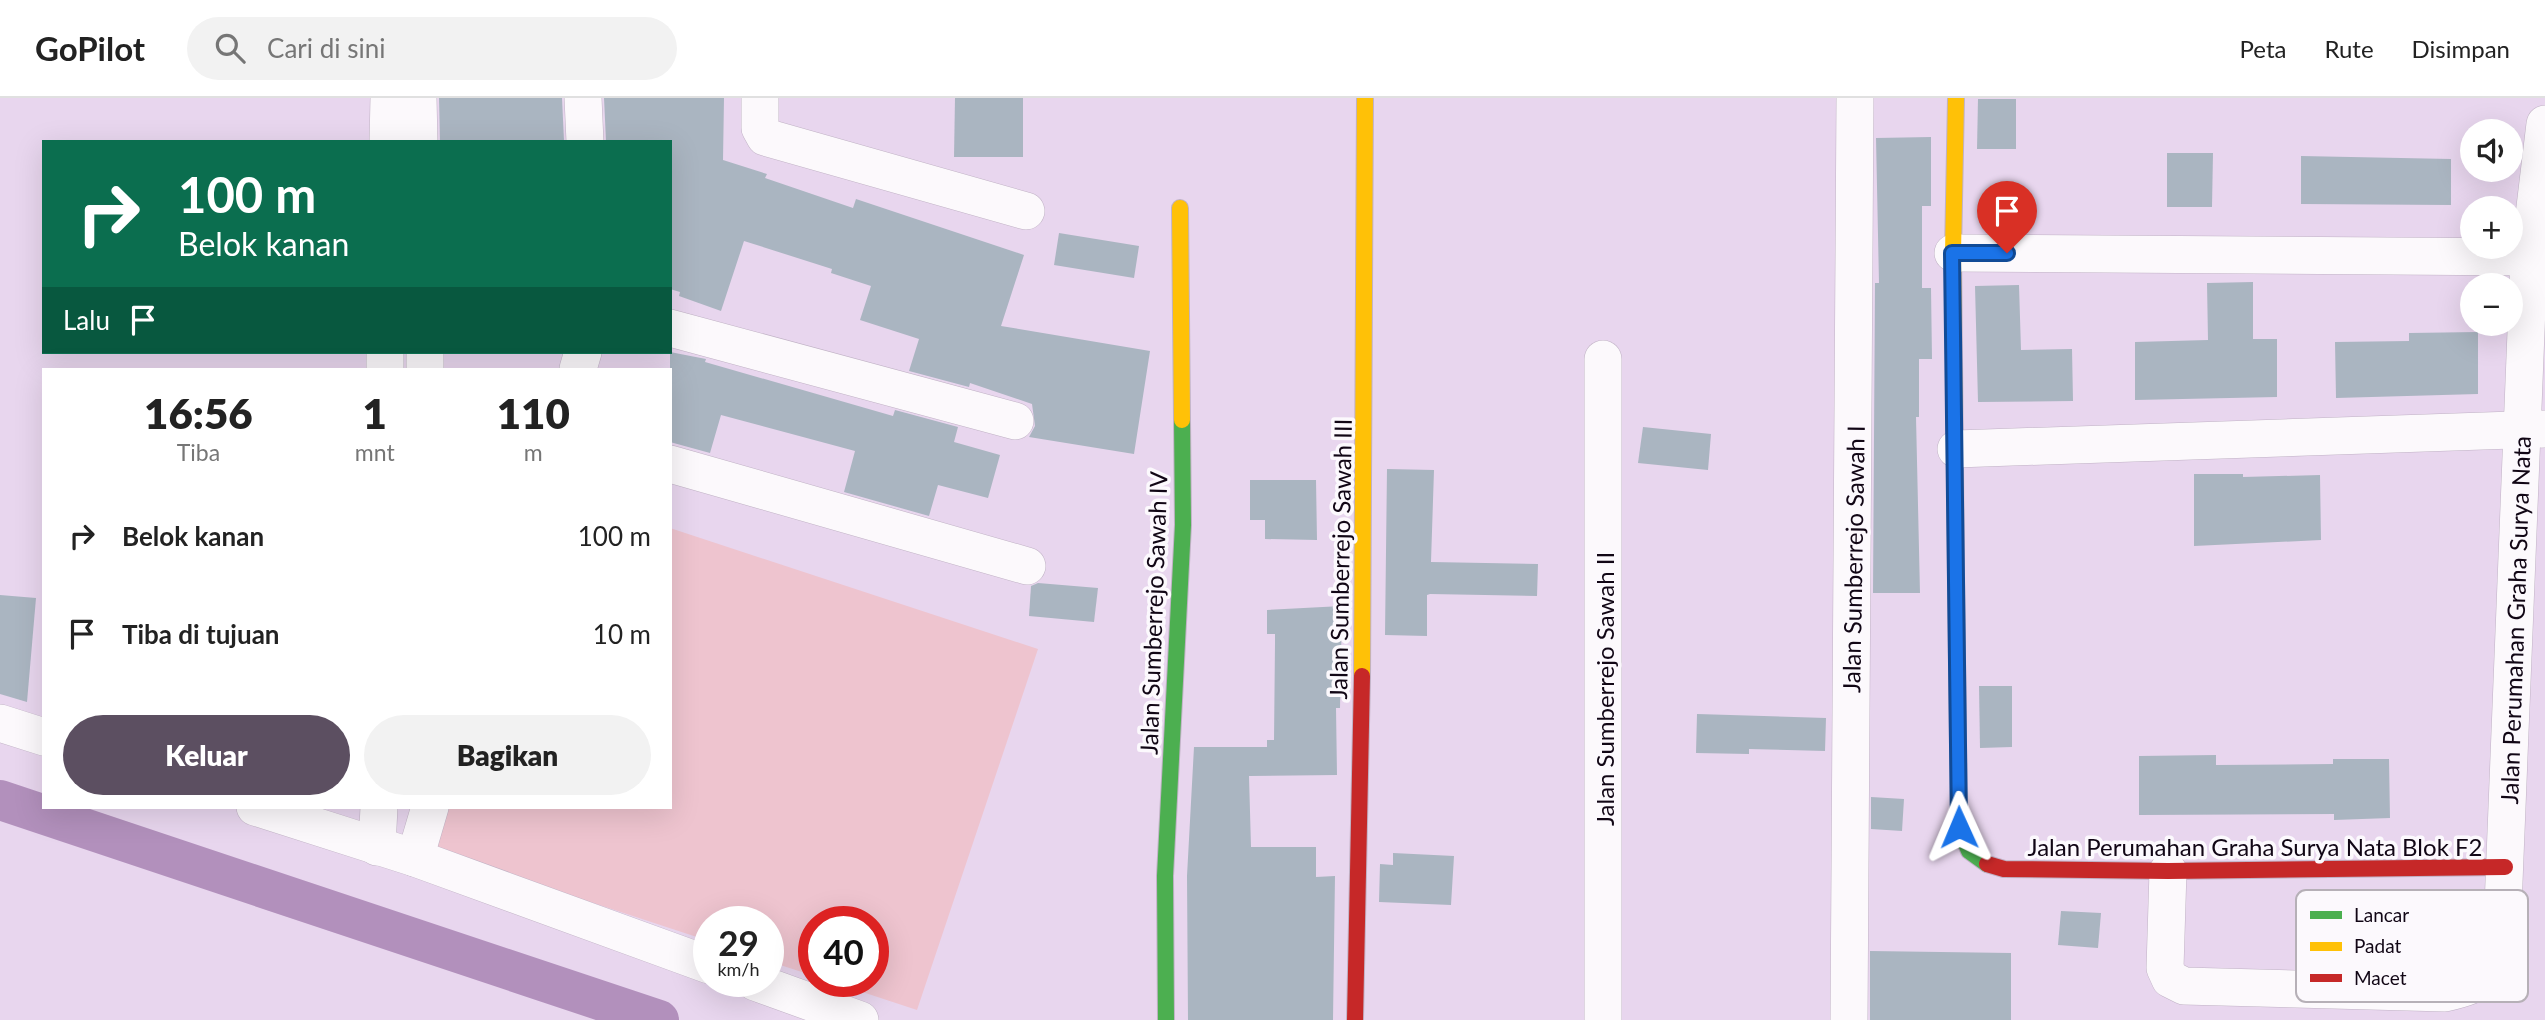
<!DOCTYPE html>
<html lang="id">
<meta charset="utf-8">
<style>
body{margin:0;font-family:Lato,sans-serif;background:#f2f2f2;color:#222;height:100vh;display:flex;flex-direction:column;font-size:26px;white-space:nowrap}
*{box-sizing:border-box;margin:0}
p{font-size:23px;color:#767676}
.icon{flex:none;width:38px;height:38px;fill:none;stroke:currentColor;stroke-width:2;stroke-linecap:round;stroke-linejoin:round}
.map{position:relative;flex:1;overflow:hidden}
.details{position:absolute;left:42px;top:270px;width:630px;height:441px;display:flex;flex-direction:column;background:#fff;border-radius:0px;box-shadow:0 7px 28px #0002}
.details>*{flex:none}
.banner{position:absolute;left:42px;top:42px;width:630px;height:214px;border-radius:0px;box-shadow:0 7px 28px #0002;background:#0b6e4f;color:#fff;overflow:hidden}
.tools{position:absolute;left:2460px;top:21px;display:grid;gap:14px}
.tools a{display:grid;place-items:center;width:63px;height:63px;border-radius:50%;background:#fff;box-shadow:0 7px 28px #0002;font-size:35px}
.speed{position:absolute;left:693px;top:808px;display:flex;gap:14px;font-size:35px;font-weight:700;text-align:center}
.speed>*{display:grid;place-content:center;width:91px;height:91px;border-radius:50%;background:#fff;box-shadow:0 7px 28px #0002;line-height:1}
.speed small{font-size:18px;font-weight:400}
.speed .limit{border:10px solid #d22;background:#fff;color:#111}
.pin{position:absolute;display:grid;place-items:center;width:60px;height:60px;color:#fff;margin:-72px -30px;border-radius:50% 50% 50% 0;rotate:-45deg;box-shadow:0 0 7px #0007}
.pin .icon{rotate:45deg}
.me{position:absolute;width:77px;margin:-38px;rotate:359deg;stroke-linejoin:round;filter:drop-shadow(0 0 5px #0008)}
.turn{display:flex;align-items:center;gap:24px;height:147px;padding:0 21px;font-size:32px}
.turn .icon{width:91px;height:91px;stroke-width:2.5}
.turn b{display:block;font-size:49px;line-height:60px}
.then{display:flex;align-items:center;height:66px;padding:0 21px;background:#0003;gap:14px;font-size:26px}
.eta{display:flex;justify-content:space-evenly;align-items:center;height:119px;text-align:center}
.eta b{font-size:42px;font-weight:800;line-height:49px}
.action{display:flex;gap:14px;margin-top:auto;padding:14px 21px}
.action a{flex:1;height:80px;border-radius:42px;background:#5c4f61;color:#fff;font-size:28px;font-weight:800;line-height:80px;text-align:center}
.action a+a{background:#f2f2f2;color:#222}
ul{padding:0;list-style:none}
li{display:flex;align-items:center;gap:21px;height:98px;padding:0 21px}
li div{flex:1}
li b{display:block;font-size:26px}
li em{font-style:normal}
header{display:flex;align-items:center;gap:42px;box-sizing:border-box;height:98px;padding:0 35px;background:#fff;border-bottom:2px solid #e0e0e0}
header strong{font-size:33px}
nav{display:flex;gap:38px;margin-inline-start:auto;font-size:24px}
.search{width:490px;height:63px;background:#f2f2f2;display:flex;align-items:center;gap:18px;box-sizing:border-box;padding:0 24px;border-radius:38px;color:#767676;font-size:26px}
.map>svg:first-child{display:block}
.green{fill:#eec4cf}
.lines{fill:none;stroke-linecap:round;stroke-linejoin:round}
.canal{stroke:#b290bc;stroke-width:40}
.building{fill:#aab5c1}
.street-casing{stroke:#c0b2c5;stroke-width:38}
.fast-casing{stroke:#c0b2c5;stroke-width:18}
.slow-casing{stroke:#c0b2c5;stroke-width:18}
.jam-casing{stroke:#c0b2c5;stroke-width:18}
.street{stroke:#fcf9fc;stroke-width:37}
.fast{stroke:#4caf50;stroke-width:16}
.slow{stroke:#ffc107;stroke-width:16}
.jam{stroke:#c62828;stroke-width:16}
.route-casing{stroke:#114b97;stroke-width:18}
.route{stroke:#1a73e8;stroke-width:12}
.labels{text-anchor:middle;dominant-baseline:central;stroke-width:7;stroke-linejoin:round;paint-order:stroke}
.street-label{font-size:24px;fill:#110615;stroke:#fcf9fd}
.key{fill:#fcf9fd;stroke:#b6b0b7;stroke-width:2}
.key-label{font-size:19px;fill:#110615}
</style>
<header>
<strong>GoPilot</strong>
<div class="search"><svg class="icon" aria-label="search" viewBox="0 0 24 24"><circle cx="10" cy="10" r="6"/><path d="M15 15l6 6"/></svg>Cari di sini</div>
<nav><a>Peta</a><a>Rute</a><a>Disimpan</a></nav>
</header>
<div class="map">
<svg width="2545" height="922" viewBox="0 0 2545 922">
<rect width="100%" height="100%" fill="#e8d6ee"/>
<path class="green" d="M 670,430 L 1038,551 L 917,912 L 832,884 L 873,884 L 873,824 L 814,824 L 814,878 L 768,863 L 768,824 L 709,824 L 709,843 L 426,750 L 440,709 L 670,709 Z"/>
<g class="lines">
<path class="canal" d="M 0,702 L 659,922"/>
</g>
<g class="building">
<path d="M 439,0 L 562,0 L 564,43 L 440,43 Z"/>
<path d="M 604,0 L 724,0 L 723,62 L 767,76 L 765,80 L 853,110 L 856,101 L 1024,157 L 1001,228 L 1150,253 L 1134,356 L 1029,339 L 1035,328 L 1032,306 L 970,285 L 969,289 L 909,273 L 919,241 L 860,222 L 871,188 L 831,175 L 832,171 L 744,143 L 721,213 L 679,198 L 680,194 L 670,191 L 670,42 L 606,43 Z"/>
<path d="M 955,0 L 1023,0 L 1023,59 L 954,59 Z"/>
<path d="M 1978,1 L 2016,1 L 2016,51 L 1977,51 Z"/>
<path d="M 1931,39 L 1931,108 L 1922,108 L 1922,190 L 1931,190 L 1932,261 L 1919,261 L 1919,319 L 1916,319 L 1920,495 L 1873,495 L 1875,185 L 1879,185 L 1876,40 Z"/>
<path d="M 2167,55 L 2213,55 L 2212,109 L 2167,109 Z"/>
<path d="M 2301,58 L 2451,61 L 2451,107 L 2301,106 Z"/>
<path d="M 1059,135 L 1139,148 L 1134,180 L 1054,167 Z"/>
<path d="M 2253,184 L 2253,241 L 2277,241 L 2277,299 L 2135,302 L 2135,244 L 2208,242 L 2207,185 Z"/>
<path d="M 2019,187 L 2021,252 L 2072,251 L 2073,303 L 1978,304 L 1975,188 Z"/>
<path d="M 2478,234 L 2478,296 L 2336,300 L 2335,244 L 2409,243 L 2409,235 Z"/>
<path d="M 670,254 L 706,261 L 705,264 L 893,318 L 895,312 L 958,329 L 954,344 L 1000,357 L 988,400 L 938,387 L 929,418 L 844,394 L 855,353 L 721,317 L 710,355 L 670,344 Z"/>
<path d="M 1643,329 L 1711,336 L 1708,372 L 1638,365 Z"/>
<path d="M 1387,371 L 1434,372 L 1431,464 L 1538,466 L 1537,498 L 1430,496 L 1427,497 L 1427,538 L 1385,537 Z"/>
<path d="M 2194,376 L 2243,376 L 2243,379 L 2320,377 L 2321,442 L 2194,448 Z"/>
<path d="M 1250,382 L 1316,382 L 1317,442 L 1265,441 L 1265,422 L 1250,422 Z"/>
<path d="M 1038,485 L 1098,490 L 1094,524 L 1029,518 L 1031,488 Z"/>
<path d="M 0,497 L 36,500 L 27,604 L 0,596 Z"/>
<path d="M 1342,508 L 1340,610 L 1336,610 L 1337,677 L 1249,678 L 1251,749 L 1316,749 L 1316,779 L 1335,778 L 1333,922 L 1188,922 L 1187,778 L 1194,649 L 1267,649 L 1267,642 L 1274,642 L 1275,545 L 1275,536 L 1267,536 L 1267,512 Z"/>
<path d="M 1979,588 L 2012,588 L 2012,649 L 1980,650 Z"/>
<path d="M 1697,616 L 1826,620 L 1825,653 L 1749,651 L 1749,656 L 1696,655 Z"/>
<path d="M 2216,657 L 2216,667 L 2333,666 L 2333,661 L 2389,661 L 2390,720 L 2334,722 L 2334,716 L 2139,717 L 2139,658 Z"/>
<path d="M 1871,699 L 1904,701 L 1902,733 L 1871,731 Z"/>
<path d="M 1393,755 L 1454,758 L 1451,807 L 1379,804 L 1380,766 L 1393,767 Z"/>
<path d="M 2061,813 L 2101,815 L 2098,850 L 2058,847 Z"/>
<path d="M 1870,853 L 2011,855 L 2011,922 L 1870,922 Z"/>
</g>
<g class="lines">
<defs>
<g id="street">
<path d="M 418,0 L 419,44"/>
<path d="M 583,0 L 585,44"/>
<path d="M 760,0 L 760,30 L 765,39 L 1026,113"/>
<path d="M 388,44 L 389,0"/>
<path d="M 1953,155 L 2529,159"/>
<path d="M 670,230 L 1015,323"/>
<path d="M 385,254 L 385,271"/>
<path d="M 425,254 L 425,271"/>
<path d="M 578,271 L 583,254"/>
<path d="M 1956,351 L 2545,331"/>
<path d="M 670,366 L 1027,468"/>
<path d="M 0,625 L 44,639"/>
<path d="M 255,709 L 415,760 L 709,867"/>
<path d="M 377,749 L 379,709"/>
<path d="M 415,760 L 430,709"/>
<path d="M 2168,773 L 2165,870 L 2170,881 L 2184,888 L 2445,895 C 2486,886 2495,876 2502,834 L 2529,159 L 2545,26"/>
<path d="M 755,884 L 860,922"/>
<path d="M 1603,922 L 1603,261"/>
<path d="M 1849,922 L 1855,0"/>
</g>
<g id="fast">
<path d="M 1956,477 L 1959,729 L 1969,753 L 1987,766"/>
<path d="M 1166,922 L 1165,778 L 1183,427 L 1182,322"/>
</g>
<g id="slow">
<path d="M 1956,0 L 1953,155 L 1956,477"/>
<path d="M 1180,110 L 1182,322"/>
<path d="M 1362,578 L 1365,0"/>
</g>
<g id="jam">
<path d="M 1987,766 L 2004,771 L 2168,773 L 2505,769"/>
<path d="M 1355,922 L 1362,578"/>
</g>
</defs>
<use href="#street" class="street-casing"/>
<use href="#fast" class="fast-casing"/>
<use href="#slow" class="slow-casing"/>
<use href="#jam" class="jam-casing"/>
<use href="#street" class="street"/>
<use href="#fast" class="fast"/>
<use href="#slow" class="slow"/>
<use href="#jam" class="jam"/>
</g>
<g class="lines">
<defs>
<path id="route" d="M 1959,729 L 1952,155 L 2007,155"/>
</defs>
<use href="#route" class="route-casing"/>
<use href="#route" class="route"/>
</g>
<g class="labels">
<g class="street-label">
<text transform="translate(1340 461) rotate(-89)">Jalan Sumberrejo Sawah III</text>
<text transform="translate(1853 461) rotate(-89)">Jalan Sumberrejo Sawah I</text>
<text transform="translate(1153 515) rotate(-88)">Jalan Sumberrejo Sawah IV</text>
<text transform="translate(2515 522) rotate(-88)">Jalan Perumahan Graha Surya Nata</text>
<text transform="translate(1604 591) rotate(-90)">Jalan Sumberrejo Sawah II</text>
<text x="2255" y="748">Jalan Perumahan Graha Surya Nata Blok F2</text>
</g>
</g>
<rect x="2296" y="792" width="232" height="112" rx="10" class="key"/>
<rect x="2310" y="813" width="32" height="8" fill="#4caf50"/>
<rect x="2310" y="844" width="32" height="9" fill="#ffc107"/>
<rect x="2310" y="876" width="32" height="8" fill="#c62828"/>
<g class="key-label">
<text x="2354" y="824">Lancar</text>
<text x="2354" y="855">Padat</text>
<text x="2354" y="887">Macet</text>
</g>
</svg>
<div class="tools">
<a><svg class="icon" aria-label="sound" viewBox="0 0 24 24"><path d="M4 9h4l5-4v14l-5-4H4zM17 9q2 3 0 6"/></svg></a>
<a>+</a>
<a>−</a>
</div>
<div class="speed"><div>29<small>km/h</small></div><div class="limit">40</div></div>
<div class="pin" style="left:2007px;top:155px;background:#d93025"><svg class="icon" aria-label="arrive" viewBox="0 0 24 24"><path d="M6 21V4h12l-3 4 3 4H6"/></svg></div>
<svg class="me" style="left:1959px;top:729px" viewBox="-20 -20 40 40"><path d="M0-17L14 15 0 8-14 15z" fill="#1a73e8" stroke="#fff" stroke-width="4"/></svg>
<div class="banner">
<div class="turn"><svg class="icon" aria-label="right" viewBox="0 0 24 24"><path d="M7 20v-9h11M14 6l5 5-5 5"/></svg><div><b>100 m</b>Belok kanan</div></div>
<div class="then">Lalu<svg class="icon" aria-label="arrive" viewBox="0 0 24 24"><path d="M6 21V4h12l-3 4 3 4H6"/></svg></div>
</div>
<section class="details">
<div class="eta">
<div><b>16:56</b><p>Tiba</p></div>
<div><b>1</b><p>mnt</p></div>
<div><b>110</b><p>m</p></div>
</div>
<ul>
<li><svg class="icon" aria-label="right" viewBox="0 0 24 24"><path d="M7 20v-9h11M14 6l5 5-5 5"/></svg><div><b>Belok kanan</b></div><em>100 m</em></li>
<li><svg class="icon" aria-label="arrive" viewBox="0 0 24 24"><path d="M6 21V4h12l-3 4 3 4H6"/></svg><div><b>Tiba di tujuan</b></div><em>10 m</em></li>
</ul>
<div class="action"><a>Keluar</a><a>Bagikan</a></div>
</section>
</div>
